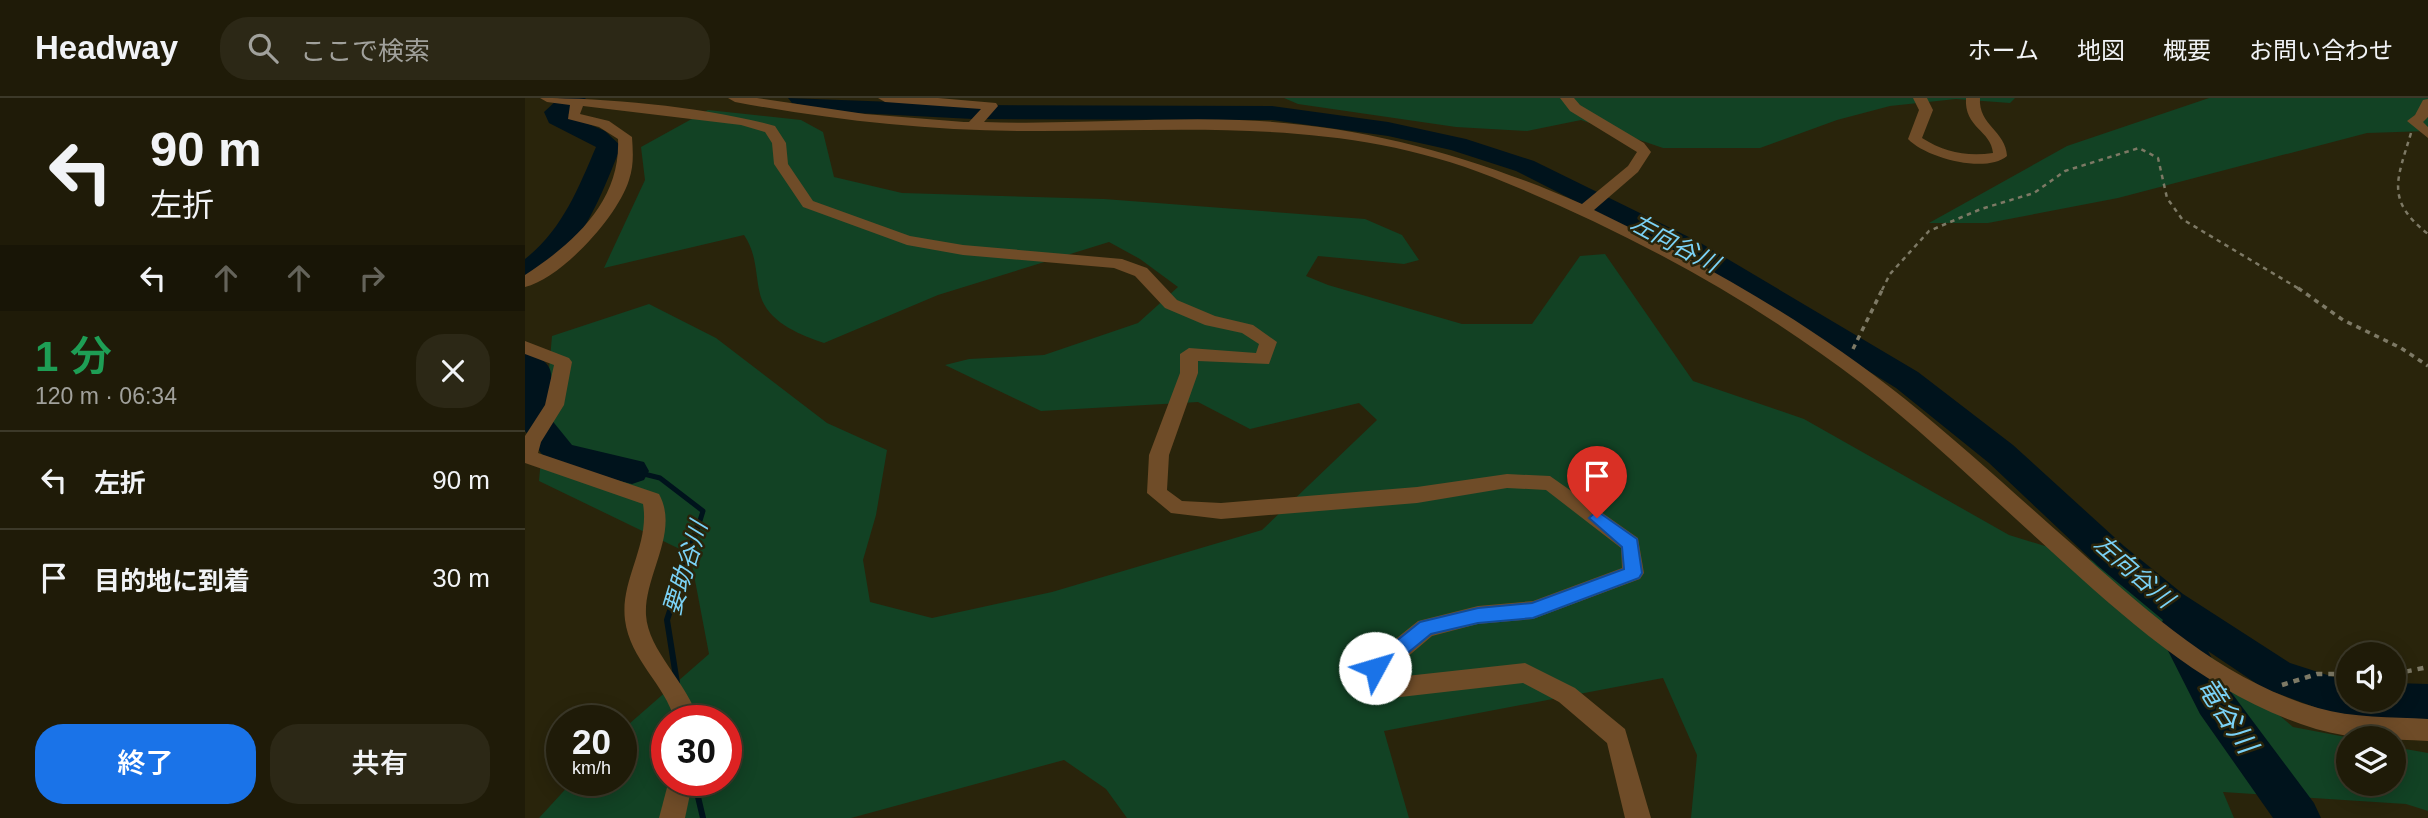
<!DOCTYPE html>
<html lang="ja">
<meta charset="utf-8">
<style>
body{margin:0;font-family:Arial,"Noto Sans JP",sans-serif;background:#2c2816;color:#f1f3f6;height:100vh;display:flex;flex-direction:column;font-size:26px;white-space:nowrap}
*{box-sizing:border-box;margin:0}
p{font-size:23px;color:#a1a19c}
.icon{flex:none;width:38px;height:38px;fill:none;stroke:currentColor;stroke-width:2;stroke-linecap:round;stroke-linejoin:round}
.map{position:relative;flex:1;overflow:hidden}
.panel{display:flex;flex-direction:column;background:#1f1b08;width:525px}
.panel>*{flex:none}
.hud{background:#1f1b08;color:#f1f3f6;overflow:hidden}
.tools{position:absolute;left:1811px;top:544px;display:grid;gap:14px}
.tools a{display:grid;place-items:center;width:70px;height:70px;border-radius:50%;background:#1f1b08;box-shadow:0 4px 18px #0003,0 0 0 2px #3c3929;font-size:35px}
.speed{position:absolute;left:21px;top:607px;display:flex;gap:14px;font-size:35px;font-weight:700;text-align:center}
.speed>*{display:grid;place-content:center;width:91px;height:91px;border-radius:50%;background:#1f1b08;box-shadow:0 4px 18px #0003,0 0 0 2px #3c3929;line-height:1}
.speed small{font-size:18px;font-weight:400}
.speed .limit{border:10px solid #d22;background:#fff;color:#111}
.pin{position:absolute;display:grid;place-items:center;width:60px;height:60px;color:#fff;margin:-72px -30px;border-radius:50% 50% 50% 0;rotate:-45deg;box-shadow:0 0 7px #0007}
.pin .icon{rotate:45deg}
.me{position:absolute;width:77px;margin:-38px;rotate:51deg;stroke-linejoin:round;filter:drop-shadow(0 0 5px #0008)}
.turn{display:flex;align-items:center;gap:24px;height:147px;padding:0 35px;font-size:32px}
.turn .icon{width:91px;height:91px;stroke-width:2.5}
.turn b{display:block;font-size:49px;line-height:60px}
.lanes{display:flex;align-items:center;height:66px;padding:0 35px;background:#0003;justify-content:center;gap:35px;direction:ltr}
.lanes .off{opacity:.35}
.round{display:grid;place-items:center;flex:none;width:74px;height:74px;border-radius:28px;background:#2c2816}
.head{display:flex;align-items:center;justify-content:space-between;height:119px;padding:0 35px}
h1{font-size:42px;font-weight:600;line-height:52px;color:#1e9e55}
.button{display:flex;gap:14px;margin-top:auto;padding:14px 35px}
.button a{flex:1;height:80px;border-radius:28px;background:#1a73e8;color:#fff;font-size:28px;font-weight:600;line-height:80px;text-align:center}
.button a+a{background:#2c2816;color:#f1f3f6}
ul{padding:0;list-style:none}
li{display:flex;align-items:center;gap:21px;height:98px;padding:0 35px;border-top:2px solid #3c3929}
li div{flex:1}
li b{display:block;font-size:26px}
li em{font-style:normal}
header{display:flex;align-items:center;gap:42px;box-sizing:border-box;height:98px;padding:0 35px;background:#1f1b08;border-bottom:2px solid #3c3929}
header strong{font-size:33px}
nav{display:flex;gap:38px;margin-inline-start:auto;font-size:24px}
.search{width:490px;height:63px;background:#2c2816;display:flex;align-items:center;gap:18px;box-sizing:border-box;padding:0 24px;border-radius:28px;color:#a1a19c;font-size:26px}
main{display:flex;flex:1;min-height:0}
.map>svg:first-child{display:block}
.green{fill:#124224;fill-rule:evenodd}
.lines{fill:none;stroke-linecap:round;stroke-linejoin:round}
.stream-far1{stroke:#00131c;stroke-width:5}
.stream{stroke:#00131c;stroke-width:6}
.river{fill:#00131c;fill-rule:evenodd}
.path-far2{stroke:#7d7965;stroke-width:2.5;stroke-dasharray:4.5 4.5;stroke-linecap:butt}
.path-far1{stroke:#7d7965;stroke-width:3.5;stroke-dasharray:5 5;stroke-linecap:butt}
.path{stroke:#7d7965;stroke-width:4.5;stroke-dasharray:6 6;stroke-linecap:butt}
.minor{fill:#6f4c28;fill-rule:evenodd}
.route{fill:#1a73e8;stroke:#114b97;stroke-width:2}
.labels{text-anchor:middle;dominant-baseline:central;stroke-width:5;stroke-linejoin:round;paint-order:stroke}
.water-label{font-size:24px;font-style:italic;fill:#7bd2f6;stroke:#29240b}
.near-water-label{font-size:28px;font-style:italic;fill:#7bd2f6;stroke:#29240b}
</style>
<header>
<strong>Headway</strong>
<div class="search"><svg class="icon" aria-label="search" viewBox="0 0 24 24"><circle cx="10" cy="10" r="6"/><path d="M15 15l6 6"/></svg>ここで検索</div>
<nav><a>ホーム</a><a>地図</a><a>概要</a><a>お問い合わせ</a></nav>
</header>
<main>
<section class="panel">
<div class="hud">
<div class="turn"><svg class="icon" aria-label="left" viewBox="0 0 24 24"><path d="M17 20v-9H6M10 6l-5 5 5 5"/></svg><div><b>90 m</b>左折</div></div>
<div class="lanes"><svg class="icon" aria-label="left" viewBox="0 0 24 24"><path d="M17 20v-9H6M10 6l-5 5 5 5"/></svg><svg class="icon off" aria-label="ahead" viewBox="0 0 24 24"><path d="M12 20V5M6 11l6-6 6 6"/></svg><svg class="icon off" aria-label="ahead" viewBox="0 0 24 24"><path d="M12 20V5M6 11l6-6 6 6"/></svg><svg class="icon off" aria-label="right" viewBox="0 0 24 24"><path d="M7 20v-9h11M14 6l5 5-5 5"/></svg></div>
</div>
<div class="head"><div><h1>1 分</h1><p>120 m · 06:34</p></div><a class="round"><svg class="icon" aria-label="close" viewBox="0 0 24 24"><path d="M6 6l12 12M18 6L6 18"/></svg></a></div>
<ul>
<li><svg class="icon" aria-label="left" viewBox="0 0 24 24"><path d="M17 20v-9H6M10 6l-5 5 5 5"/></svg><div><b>左折</b></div><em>90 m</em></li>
<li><svg class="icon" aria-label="arrive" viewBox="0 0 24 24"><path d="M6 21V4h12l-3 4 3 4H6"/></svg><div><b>目的地に到着</b></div><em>30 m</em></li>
</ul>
<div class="button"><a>終了</a><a>共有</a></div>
</section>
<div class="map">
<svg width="1903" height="720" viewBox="0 0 1903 720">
<rect width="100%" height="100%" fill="#29240b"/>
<g class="green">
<path d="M 759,0 L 1490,0 L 1485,5 L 1431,1 L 1365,8 L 1312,22 L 1235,50 L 1138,50 L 1056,22 L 1002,33 L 931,29 L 773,6 Z"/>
<path d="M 1684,0 L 1903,0 L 1903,33 L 1842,35 L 1593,100 L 1463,125 L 1404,125 L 1542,48 Z"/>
<path d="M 183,12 L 276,22 L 298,34 L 309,79 L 377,95 L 579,101 L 840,121 L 877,137 L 894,162 L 879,166 L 793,158 L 781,178 L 803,187 L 937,226 L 1007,226 L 1055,158 L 1080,156 L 1168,283 L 1279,321 L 1484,437 L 1578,466 L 1768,629 L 1826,640 L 1824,686 L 1869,686 L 1869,649 L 1903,655 L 1903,713 L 1881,706 L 1698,694 L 1709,720 L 1166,720 L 1172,657 L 1138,580 L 859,633 L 884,720 L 602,720 L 581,691 L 539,662 L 326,720 L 14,720 L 48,683 L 96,682 L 96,633 L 184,556 L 165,456 L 14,383 L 27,238 L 124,206 L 191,240 L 302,325 L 362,352 L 351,417 L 338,462 L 345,504 L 407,520 L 527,494 L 737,432 L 852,322 L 834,305 L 725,331 L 673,304 L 516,313 L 420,267 L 444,261 L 519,257 L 613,225 L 653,189 L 615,161 L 584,144 L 413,197 L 299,245 C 275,237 242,224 235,196 C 230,175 232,156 219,137 L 79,170 L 120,82 L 116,49 ZM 142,623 L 201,623 L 201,682 L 142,682 Z"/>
</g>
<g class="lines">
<path class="stream-far1" d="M 107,373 L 135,380 L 178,413 L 173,429"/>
<g class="stream">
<path d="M 152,585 L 142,522 L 173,427"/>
<path d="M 169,682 L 178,720"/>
</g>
<g class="river">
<path d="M 34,0 L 61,0 L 43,17 L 80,33 L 96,48 C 79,91 50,171 0,184 L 0,161 C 37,132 53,91 71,49 L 24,25 L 19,14 Z"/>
<path d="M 263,0 L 448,7 L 747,8 L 863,24 L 941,41 L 1009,63 L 1174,144 L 1393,274 L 1488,347 L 1599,448 L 1658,496 L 1765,565 L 1824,584 L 1824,602 L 1869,602 L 1869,585 L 1903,586 L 1903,622 L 1819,620 L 1738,590 L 1683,553 L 1703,590 L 1789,705 L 1796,720 L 1748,720 L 1675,616 L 1633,533 L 1638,522 L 1573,468 L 1464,365 L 1371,290 L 1154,156 L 991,73 L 926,52 L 863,38 L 747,22 L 448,21 L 312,14 L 267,5 Z"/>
<path d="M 0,255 C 38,265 25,283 21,315 L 47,347 L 119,364 L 124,373 L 119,382 L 107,386 L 24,366 L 0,333 Z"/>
</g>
<g class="path-far2">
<path d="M 1886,35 C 1872,82 1860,102 1903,136"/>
<path d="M 1357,192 L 1365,176 L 1404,133 L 1456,111 L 1509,95 L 1540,73 L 1614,50 L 1633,60 L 1642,100 L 1657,121 L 1776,192"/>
</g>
<g class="path-far1">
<path d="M 1773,190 L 1818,222 L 1876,250 L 1903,268"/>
<path d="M 1328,251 L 1358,190"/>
</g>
<g class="path">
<path d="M 1869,576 L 1903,569"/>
<path d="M 1757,587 L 1792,576 L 1824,576"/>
</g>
<g class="minor">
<path d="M 15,0 C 84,0 181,9 250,28 L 261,45 L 263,66 L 288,103 L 385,138 L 438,147 L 597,161 L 622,170 L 652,202 L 690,218 L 728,227 L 752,244 L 744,266 L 673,263 L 673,275 L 644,357 L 642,392 L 657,403 L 696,405 L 892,389 L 982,376 L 1025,378 L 1113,440 L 1119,475 L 1115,481 L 1008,521 L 953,526 L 907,538 L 860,578 L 863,580 L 1000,565 L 1050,590 L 1100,631 L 1126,720 L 1100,720 L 1082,645 L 1034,604 L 998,585 L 858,601 L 850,598 L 837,581 L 842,564 L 893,523 L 953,508 L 1008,503 L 1097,470 L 1096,450 L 1021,392 L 982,390 L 892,405 L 696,421 L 646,415 L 622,395 L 624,357 L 655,275 L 655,256 L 664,250 L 731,255 L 734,246 L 717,235 L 680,227 L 640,210 L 610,178 L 589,170 L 438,157 L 382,147 L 278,109 L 249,66 L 247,45 L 240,34 L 216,27 L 58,8 L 55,16 L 84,23 L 107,39 C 108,54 109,67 104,82 C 93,118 37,180 0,189 L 0,177 C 49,145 96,103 93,41 L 74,29 L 43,21 L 45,7 L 22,4 Z"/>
<path d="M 203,0 L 232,0 L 340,16 L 439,24 L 444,24 L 456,11 L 360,4 L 353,0 L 413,0 L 471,5 L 473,8 L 459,24 C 544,27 629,19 714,22 C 835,26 947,58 1057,106 L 1103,68 L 1112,54 L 1045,13 L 1035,0 L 1049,0 L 1055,7 L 1119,45 L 1126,54 L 1113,74 L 1069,112 C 1179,165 1285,225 1380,301 C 1438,348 1492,398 1548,447 C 1619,511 1698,583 1793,610 C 1828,620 1866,619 1903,621 L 1903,643 C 1866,641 1828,642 1791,631 C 1687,599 1606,526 1527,454 C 1464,397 1403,338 1336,285 C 1224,199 1097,131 967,79 C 814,18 661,34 501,33 C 403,33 306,22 210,4 Z"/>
<path d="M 1388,0 L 1402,0 L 1408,12 L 1397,40 C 1419,54 1442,59 1468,55 C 1466,32 1439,30 1441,0 L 1455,0 C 1453,27 1481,33 1482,58 C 1461,76 1401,60 1383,41 L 1394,12 Z"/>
<path d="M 1903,1 L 1903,19 L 1898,24 L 1903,29 L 1903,40 L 1882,23 L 1890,17 L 1898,2 Z"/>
<path d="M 0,243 L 44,260 L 47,264 L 39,307 L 16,344 L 13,355 L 134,396 C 155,434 119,477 121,517 C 123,553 163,585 174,623 L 150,623 C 140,586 105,562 100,522 C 95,482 125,447 118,406 L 0,365 L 0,338 L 20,307 L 29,267 L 0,256 Z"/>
<path d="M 144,682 L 168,682 L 160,720 L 134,720 Z"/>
</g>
</g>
<path class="route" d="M 1072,413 L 1112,441 L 1117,475 L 1114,480 L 1008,520 L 953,525 L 906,536 L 857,576 L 844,576 L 841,570 L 844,565 L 895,524 L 953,510 L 1007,505 L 1099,471 L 1097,449 L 1064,420 Z"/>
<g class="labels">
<g class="water-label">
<text transform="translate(1150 145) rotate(28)">左向谷川</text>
<text transform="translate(160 470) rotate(-73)">要助谷川</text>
<text transform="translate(1609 473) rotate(41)">左向谷川</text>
</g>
<g class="near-water-label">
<text transform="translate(1702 617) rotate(57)">竜谷川</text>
</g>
</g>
</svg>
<div class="tools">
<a><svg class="icon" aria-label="sound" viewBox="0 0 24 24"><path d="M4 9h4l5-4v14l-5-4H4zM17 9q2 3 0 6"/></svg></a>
<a><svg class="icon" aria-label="layers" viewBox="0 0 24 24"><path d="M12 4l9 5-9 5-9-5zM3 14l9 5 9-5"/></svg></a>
</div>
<div class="speed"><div>20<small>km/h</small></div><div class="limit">30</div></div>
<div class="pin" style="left:1072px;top:420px;background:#d93025"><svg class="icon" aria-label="arrive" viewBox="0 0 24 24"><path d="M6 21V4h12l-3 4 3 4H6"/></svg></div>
<svg class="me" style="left:850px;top:570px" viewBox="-20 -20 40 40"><circle r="19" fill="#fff"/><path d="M0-13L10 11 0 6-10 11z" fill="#1a73e8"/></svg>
</div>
</main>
